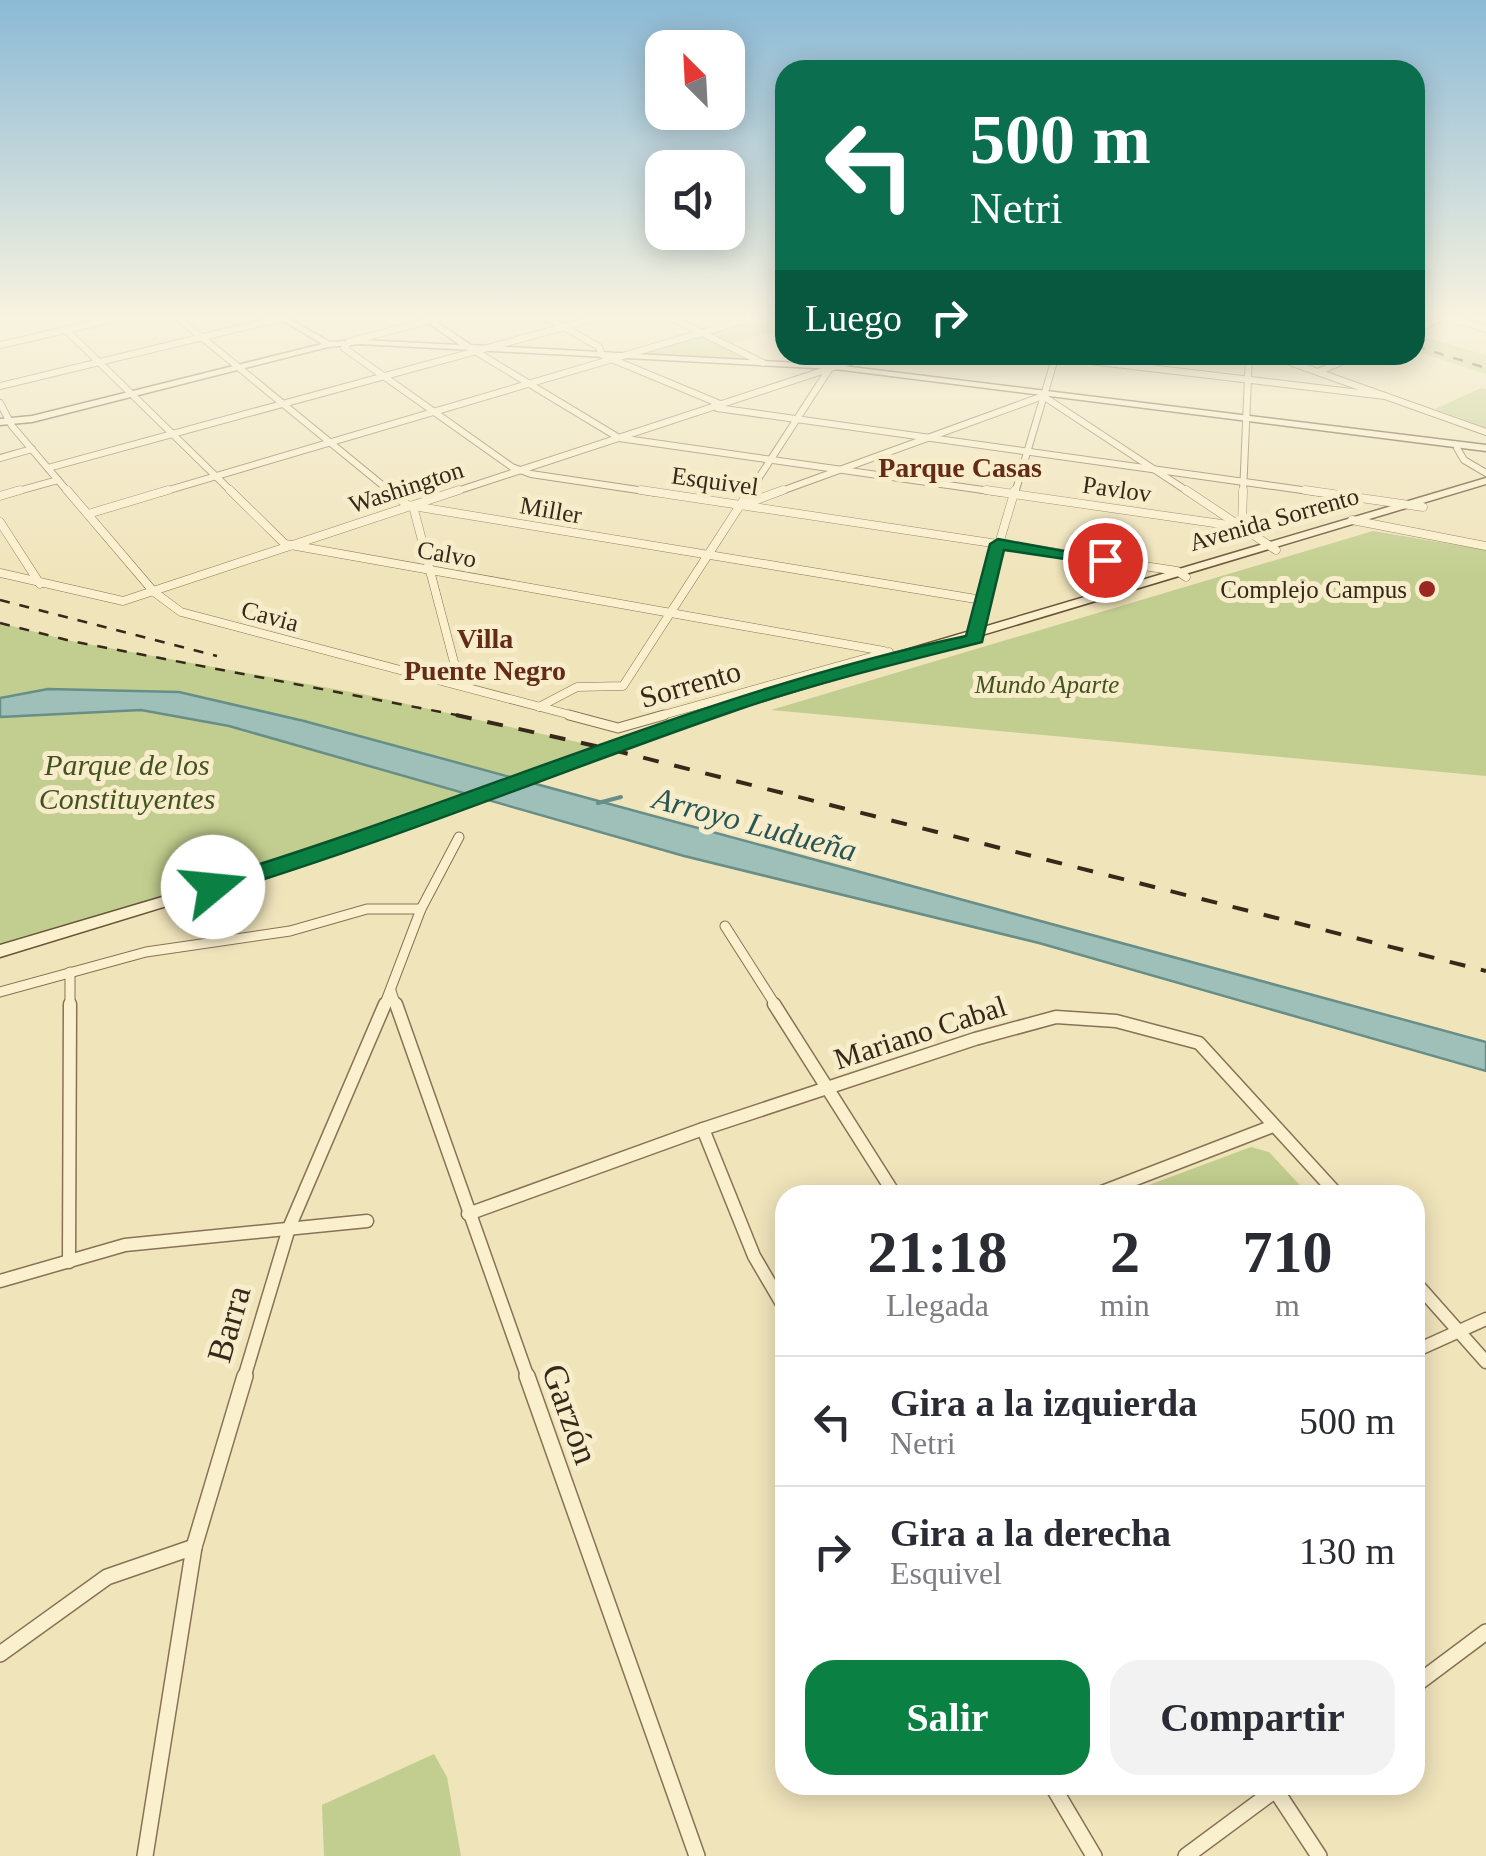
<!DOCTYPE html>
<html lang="es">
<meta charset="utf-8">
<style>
body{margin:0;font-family:Georgia,serif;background:#f2f2f3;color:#2b2b33;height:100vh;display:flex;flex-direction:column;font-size:38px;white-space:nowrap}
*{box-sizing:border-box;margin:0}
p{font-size:32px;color:#7c7c81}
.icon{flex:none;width:55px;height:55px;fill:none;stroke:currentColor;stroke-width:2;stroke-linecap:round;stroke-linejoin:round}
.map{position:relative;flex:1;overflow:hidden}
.side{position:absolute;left:775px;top:1185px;width:650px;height:610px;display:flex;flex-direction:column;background:#fff;border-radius:30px;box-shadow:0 5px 25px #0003}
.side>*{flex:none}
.banner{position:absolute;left:775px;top:60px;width:650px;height:305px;border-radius:30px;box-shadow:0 5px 25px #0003;background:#0b6e4f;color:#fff;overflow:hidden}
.needle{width:65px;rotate:336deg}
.buttons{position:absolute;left:645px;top:30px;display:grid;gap:20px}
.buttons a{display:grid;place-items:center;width:100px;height:100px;border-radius:20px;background:#fff;box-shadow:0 5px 25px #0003;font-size:50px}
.pin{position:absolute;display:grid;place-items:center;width:85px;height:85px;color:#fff;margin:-42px;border:5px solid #fff;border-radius:50%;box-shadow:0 2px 10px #0007}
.me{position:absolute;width:110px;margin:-55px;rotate:73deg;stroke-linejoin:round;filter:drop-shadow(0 0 8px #0008)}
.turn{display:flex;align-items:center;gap:35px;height:210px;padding:0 30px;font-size:45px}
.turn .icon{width:130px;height:130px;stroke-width:2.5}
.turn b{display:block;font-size:70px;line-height:85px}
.then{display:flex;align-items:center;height:95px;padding:0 30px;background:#0003;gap:20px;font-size:38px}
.eta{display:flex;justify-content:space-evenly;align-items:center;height:170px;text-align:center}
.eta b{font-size:60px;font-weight:700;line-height:70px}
.primary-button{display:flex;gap:20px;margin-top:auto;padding:20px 30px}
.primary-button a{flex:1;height:115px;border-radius:30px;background:#0b8043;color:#fff;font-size:40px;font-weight:700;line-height:115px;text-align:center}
.primary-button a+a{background:#f2f2f3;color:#2b2b33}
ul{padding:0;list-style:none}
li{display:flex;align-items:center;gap:30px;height:130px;padding:0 30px;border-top:2px solid #e1e1e2}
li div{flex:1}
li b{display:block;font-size:38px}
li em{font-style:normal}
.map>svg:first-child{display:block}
.green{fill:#c2ce8f}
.water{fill:#9fc0b9;stroke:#678e87;stroke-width:2.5}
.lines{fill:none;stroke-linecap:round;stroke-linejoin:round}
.stream{stroke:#678e87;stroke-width:4}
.street-far4-casing{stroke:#877354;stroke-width:8}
.street-far3-casing{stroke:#877354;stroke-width:9}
.street-far2-casing{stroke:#877354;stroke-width:11}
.street-far1-casing{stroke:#877354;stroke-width:15}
.street-casing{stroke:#877354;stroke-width:18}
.secondary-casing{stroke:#695438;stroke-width:3}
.street-far4{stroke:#fbf0ce;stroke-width:6}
.street-far3{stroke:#fbf0ce;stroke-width:8}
.street-far2{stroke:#fbf0ce;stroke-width:9}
.street-far1{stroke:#fbf0ce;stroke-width:12}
.street{stroke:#fbf0ce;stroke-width:15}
.secondary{fill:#fbf0ce;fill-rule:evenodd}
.rail-far1{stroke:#36291a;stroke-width:2.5;stroke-dasharray:10 10;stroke-linecap:butt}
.rail{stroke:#36291a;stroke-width:4;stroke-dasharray:16 16;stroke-linecap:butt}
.route{fill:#0b8043;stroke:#07532c;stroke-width:2.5}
.poi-dot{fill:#9a2821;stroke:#f7edcb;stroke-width:4}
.labels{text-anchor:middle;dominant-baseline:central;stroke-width:10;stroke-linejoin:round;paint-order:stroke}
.far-street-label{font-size:25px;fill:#36291a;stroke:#f7edcb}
.far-poi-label{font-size:25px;fill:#36291a;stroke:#f7edcb;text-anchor:end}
.far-park-label{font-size:25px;font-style:italic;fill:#43531f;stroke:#f7edcb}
.far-neighbourhood-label{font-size:28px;font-weight:bold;fill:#642c17;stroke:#f7edcb}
.street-label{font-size:30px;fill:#36291a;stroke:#f7edcb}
.park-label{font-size:30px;font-style:italic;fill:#43531f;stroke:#f7edcb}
.water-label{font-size:32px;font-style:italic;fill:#285656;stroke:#f7edcb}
.near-street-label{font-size:35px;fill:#36291a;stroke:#f7edcb}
</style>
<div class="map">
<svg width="1486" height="1856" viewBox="0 0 1486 1856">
<rect width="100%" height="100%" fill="#f0e4bb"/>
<g class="green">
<path d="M 766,317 L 785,317 L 785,328 L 732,344 L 711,334 Z"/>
<path d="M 1415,334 L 1486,355 L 1486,374 L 1415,351 Z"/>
<path d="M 705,336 L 755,361 L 642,354 Z"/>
<path d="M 1481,388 L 1486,389 L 1486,428 L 1435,409 Z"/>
<path d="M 1373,531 L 1486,550 L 1486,776 L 771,710 Z"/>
<path d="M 0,623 L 71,641 L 362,694 L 609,749 L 319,855 L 0,951 Z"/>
<path d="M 1251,1147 L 1269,1152 L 1309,1195 L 1122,1195 Z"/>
<path d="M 434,1754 L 447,1777 L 461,1856 L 324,1856 L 322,1805 Z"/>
</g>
<path class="water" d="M 48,689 L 179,692 L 304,721 L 1486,1042 L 1486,1071 L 1039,943 L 684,856 L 229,726 L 141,710 L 0,717 L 0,698 Z"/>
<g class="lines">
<path class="stream" d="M 598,803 L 621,797"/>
<defs>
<g id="street-far4">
<path d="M 177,317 L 392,493"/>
<path d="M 443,317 L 349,342 L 344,348 L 512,467 L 531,474 L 658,493"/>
<path d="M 546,317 L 599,347 L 602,355 L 720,404"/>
<path d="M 670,317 L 763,363"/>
<path d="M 1447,317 L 1486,329"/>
<path d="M 66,330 L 233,493"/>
<path d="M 1415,330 L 1444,317"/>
<path d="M 0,345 L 122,317"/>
<path d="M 470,348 L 619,438 L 1004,493"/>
<path d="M 1040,355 L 1385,396"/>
<path d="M 1270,355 L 1486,432"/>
<path d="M 1318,372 L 1357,355"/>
<path d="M 0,386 L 286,317"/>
<path d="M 1043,396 L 1190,493"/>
<path d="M 0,403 L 12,426 L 69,493"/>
<path d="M 717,408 L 1323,493"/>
<path d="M 1457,448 L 1464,460 L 1486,473"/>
<path d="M 0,458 L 32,449"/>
<path d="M 48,468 L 601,317"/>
<path d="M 11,493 L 58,480"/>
<path d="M 159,493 L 755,317"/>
<path d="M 451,493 L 871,355"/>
<path d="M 749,493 L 828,371"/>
<path d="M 776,493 L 1043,396"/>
<path d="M 1015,493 L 1056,355"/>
<path d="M 1243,493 L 1249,355"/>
</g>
<g id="street-far3">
<path d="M 67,490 L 154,592 L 181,612 L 578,717"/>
<path d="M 230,490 L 285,544 L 884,651"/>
<path d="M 389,490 L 407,505 L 982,600"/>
<path d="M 641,490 L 1177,571 L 1186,577"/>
<path d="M 986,490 L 1242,527"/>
<path d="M 1186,490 L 1276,550"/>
<path d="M 1305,490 L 1423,507"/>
<path d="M 0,496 L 20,490"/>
<path d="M 743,505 L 783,490"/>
<path d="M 413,506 L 460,685"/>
<path d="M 88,514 L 168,490"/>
<path d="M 1352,520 L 1486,546"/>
<path d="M 0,522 L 40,584"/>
<path d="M 1242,527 L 1243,490"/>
<path d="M 0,573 L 123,601 L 459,490"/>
<path d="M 976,639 L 973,631 L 1015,490"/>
<path d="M 539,707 L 577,687 L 623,686 L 750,490"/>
<path d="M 656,717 L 889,652"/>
</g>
<g id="street-far2">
<path d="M 569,715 L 618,728 L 664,715"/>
<path d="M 725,926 L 776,1006"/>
<path d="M 391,991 L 396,1006"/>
<path d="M 0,992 L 146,952 L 290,931 L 367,909 L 421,909"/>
<path d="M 70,1006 L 70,972"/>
<path d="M 384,1006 L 421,909 L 459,837"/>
</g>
<g id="street-far1">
<path d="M 396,1004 L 528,1378"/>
<path d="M 774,1004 L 895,1195"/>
<path d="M 703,1129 L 754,1256 L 785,1309"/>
<path d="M 1094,1195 L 1273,1126"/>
<path d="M 468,1214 L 703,1129 L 975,1039 L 1056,1017 L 1116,1021 L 1199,1043 L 1338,1195"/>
<path d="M 69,1262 L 70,1004"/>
<path d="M 0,1281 L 125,1245 L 367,1221"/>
<path d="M 1415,1282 L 1486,1362"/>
<path d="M 1415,1351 L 1486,1319"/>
<path d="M 244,1378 L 289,1228 L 385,1004"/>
</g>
<g id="street">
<path d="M 527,1376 L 697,1856"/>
<path d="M 0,1654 L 107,1577 L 194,1547"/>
<path d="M 1415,1685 L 1486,1632"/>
<path d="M 1052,1785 L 1094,1856"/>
<path d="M 1273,1786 L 1319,1856"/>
<path d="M 145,1856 L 194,1547 L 245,1376"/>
<path d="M 1186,1856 L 1282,1785"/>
</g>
<g id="secondary">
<path d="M 277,317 L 286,317 L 330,342 L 360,340 L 460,345 L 420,317 L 429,317 L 471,345 L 835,365 L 1486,445 L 1486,451 L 835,369 L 360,344 L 328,347 L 32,422 L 0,425 L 0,419 L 32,416 L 322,344 Z"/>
<path d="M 1486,478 L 1486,484 L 735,709 L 324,858 L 0,957 L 0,945 L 314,852 L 727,703 Z"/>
</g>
</defs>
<use href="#street-far4" class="street-far4-casing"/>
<use href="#street-far3" class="street-far3-casing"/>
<use href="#street-far2" class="street-far2-casing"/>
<use href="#street-far1" class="street-far1-casing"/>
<use href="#street" class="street-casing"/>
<use href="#secondary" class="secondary-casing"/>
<use href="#street-far4" class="street-far4"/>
<use href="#street-far3" class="street-far3"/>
<use href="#street-far2" class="street-far2"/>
<use href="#street-far1" class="street-far1"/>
<use href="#street" class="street"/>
<use href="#secondary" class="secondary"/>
<g class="rail-far1">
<path d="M 1415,346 L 1486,368"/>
<path d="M 0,600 L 217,656"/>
<path d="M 0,623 L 71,641 L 467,717"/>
</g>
<path class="rail" d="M 456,715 L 609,749 L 1486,971"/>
</g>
<linearGradient id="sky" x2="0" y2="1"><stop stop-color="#8bb9d5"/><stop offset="0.55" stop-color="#f8f3e0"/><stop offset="1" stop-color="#f8f3e0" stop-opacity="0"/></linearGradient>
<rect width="1486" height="577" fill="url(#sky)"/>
<path class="route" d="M 998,539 L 1113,560 L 1105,565 L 1004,550 L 982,642 C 899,663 815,683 734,711 C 560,771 390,842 213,895 L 202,887 L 205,881 C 460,805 705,691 966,636 L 990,544 Z"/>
<circle class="poi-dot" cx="1427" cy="589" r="10"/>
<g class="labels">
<g class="far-street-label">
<text transform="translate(715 481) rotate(8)">Esquivel</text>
<text transform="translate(406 487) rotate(-18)">Washington</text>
<text transform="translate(1117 489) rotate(8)">Pavlov</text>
<text transform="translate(551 510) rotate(10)">Miller</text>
<text transform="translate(1274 519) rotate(-16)">Avenida Sorrento</text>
<text transform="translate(447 554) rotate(10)">Calvo</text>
<text transform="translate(270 616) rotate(15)">Cavia</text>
</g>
<g class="far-poi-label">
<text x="1407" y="589">Complejo Campus</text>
</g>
<g class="far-park-label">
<text x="1047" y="684">Mundo Aparte</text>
</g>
<g class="far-neighbourhood-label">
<text x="960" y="467">Parque Casas</text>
<text x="485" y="638">Villa<tspan x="485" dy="32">Puente Negro</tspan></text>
</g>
<g class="street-label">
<text transform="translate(690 684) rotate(-16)">Sorrento</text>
<text transform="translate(920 1032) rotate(-18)">Mariano Cabal</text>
</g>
<g class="park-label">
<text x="127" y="764">Parque de los<tspan x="127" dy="34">Constituyentes</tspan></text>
</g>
<g class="water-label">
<text transform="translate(755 824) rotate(15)">Arroyo Ludueña</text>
</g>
<g class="near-street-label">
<text transform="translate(229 1324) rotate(-74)">Barra</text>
<text transform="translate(570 1414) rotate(70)">Garzón</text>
</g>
</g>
</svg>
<div class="buttons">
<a><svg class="needle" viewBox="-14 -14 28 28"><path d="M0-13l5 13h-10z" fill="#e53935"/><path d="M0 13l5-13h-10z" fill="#7c7c81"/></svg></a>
<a><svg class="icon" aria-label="sound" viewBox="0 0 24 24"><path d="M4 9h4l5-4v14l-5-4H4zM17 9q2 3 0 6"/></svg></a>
</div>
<div class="pin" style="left:1105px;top:560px;background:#d93025"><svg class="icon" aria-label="arrive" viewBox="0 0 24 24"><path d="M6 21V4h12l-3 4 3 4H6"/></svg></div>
<svg class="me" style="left:213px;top:887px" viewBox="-20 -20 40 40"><circle r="19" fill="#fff"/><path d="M0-13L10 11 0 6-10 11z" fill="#0b8043"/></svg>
<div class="banner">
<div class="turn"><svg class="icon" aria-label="left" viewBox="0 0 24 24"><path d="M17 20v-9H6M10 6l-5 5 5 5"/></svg><div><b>500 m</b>Netri</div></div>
<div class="then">Luego<svg class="icon" aria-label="right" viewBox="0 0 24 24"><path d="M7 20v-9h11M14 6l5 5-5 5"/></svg></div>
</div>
<section class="side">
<div class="eta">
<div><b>21:18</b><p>Llegada</p></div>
<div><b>2</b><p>min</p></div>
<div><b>710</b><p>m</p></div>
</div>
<ul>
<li><svg class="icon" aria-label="left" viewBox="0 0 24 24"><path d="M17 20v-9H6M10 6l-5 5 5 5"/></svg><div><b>Gira a la izquierda</b><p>Netri</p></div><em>500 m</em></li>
<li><svg class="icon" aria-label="right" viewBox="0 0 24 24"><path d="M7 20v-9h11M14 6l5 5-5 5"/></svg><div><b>Gira a la derecha</b><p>Esquivel</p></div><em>130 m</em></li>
</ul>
<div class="primary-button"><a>Salir</a><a>Compartir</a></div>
</section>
</div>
